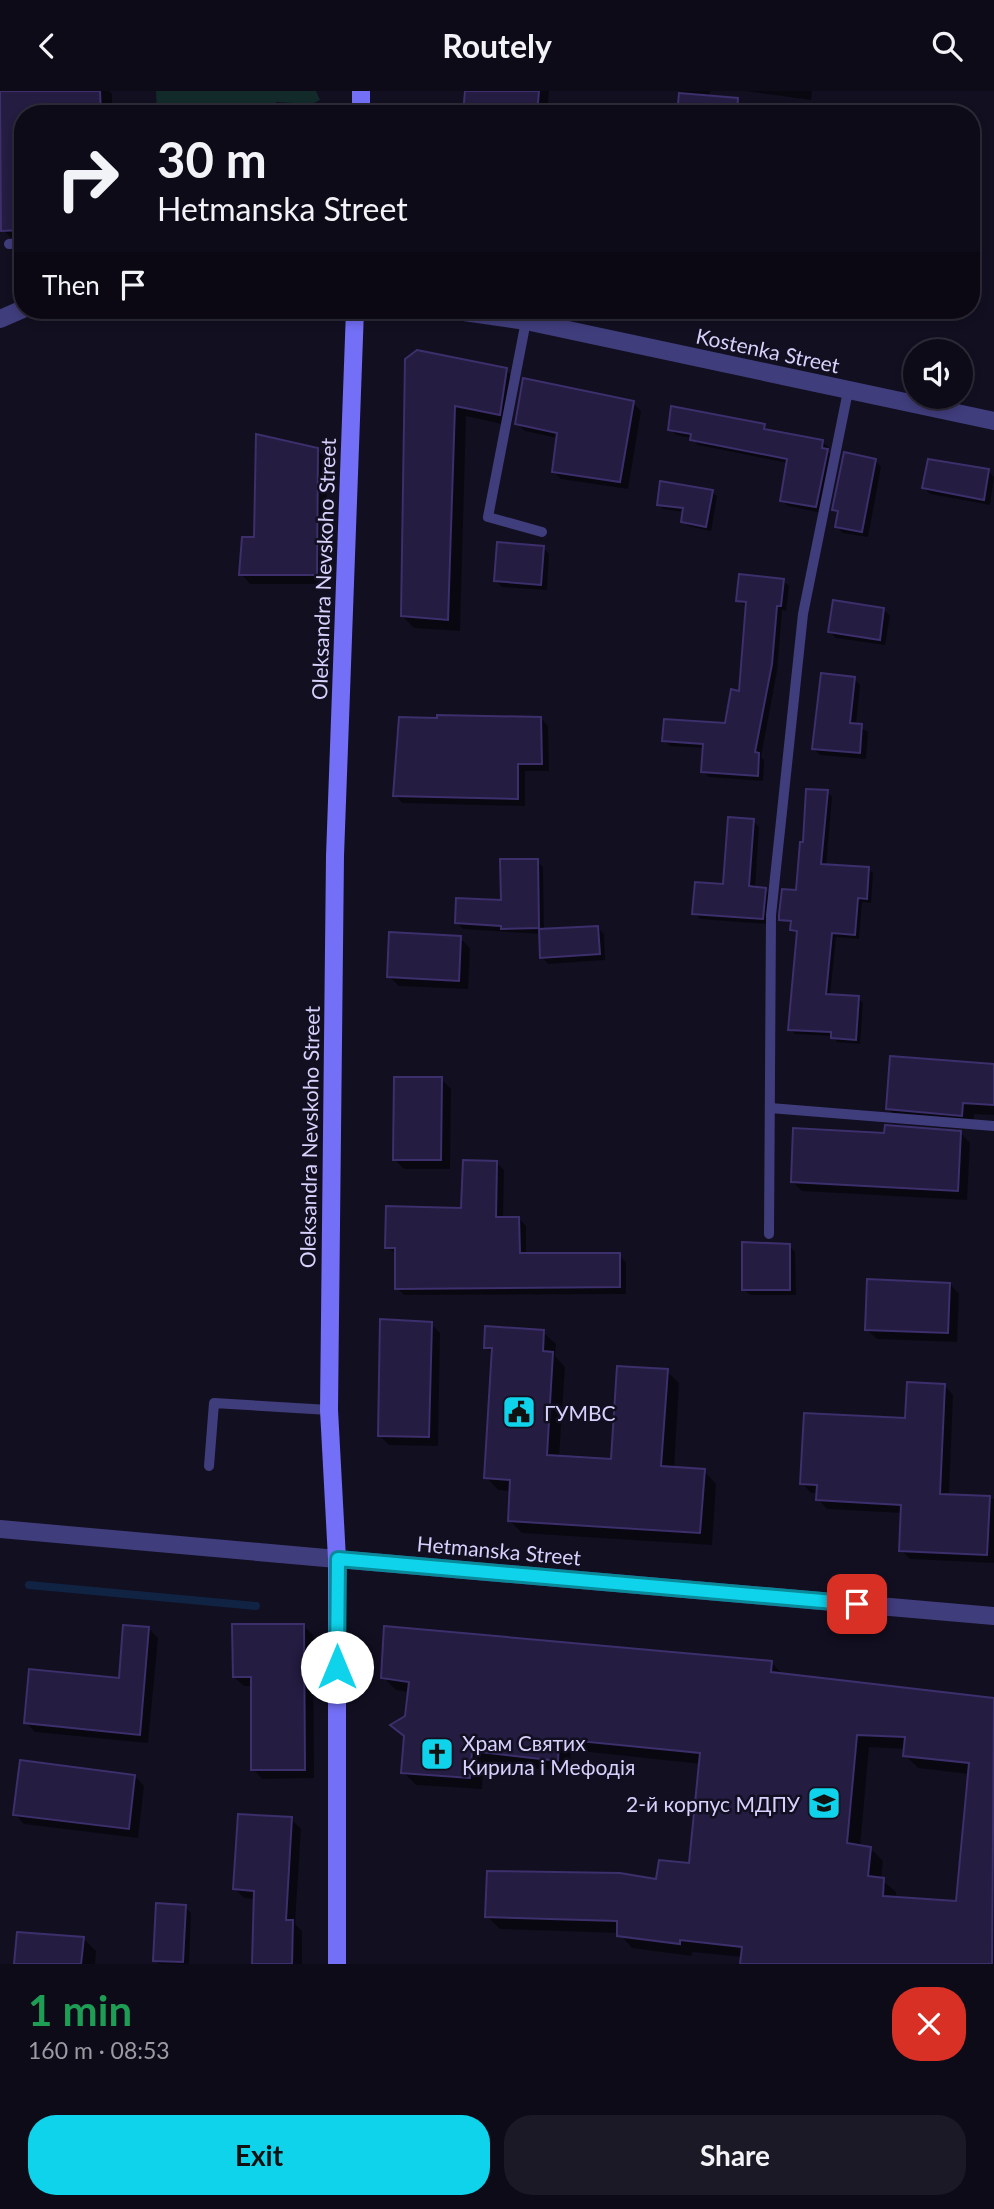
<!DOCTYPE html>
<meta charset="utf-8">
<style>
body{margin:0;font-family:Lato,sans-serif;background:#1c1926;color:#f1f3f6;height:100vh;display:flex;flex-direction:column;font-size:26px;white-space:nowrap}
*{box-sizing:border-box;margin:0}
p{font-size:23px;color:#9b9ba2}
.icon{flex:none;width:38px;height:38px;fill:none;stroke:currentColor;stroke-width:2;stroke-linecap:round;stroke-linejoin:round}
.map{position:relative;height:1873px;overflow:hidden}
.panel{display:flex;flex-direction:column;background:#0e0b19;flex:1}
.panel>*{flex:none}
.top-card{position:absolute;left:14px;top:14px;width:966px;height:214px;border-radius:28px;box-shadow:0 4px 10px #0003,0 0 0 2px #2e2b38;background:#0e0b19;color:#f1f3f6;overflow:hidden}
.buttons{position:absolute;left:903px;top:248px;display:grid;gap:14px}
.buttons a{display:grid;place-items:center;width:70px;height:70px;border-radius:50%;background:#0e0b19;box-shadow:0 4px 10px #0003,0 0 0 2px #2e2b38;font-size:35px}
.pin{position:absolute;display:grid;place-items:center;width:60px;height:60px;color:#fff;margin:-30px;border-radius:14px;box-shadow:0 4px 10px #0006}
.me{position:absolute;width:77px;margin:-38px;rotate:0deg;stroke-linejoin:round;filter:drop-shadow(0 0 5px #0008)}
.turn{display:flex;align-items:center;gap:24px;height:147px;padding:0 28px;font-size:32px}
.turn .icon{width:91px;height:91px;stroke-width:2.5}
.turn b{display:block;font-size:49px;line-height:60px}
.then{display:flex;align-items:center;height:66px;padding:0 28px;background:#0003;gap:14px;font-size:26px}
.round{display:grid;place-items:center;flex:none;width:74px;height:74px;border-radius:28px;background:#1c1926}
.headline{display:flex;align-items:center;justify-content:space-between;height:119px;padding:0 28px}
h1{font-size:42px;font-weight:700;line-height:52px;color:#1e9e55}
.action{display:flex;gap:14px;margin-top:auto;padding:14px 28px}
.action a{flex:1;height:80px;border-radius:28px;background:#0fd3eb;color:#111;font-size:28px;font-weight:700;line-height:80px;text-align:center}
.action a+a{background:#1c1926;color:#f1f3f6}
header{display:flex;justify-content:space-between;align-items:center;height:91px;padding:0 28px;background:#0e0b19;font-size:32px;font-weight:700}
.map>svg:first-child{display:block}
.green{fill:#122a2a}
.shadow{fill:#0007;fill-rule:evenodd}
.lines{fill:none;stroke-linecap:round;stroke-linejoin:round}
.stream{stroke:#102343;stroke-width:8}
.building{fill:#241c41;stroke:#3c2f6b;stroke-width:2;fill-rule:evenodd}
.service{stroke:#403d7d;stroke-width:10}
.minor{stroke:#403d7d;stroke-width:18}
.tertiary{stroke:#403d7d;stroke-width:18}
.secondary{stroke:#736ff6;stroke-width:18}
.route-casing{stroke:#0a8999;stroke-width:18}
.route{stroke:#0fd3eb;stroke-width:12}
.labels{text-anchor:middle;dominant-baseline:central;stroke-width:5;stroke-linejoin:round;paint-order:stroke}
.street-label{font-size:21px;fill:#d7d1fc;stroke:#120f21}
.poi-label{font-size:21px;fill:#d7d1fc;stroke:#120f21;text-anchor:start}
</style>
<header><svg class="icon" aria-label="back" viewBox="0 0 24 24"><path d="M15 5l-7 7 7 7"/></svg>Routely<svg class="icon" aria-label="search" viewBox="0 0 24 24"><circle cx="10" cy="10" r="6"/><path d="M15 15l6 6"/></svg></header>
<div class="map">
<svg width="994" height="1873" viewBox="0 0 994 1873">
<rect width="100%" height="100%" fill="#120f21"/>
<path class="green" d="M 156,0 L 316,0 L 320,9 L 312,13 L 276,11 L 275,23 L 157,23 Z"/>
<g class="shadow">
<path d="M 0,0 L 109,0 L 112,3 L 112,23 L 23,23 L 23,151 L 16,151 L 3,139 Z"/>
<path d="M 467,0 L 549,0 L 547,23 L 465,23 Z"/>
<path d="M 680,0 L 710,0 L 708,23 L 678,23 Z"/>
<path d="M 745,0 L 812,0 L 811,9 Z"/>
<path d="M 278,13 L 311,14 L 317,23 L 277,23 Z"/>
<path d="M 407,269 L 506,279 L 518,291 L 511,335 L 466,325 L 460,540 L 414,537 L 402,525 Z"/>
<path d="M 633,312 L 641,320 L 628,398 L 561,388 L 553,380 L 558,347 L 525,340 L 517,332 Z"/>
<path d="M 764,335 L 770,341 L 822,350 L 829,357 L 828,361 L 834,366 L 822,422 L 788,415 L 781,409 L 788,372 L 698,354 L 692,347 L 676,344 L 670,338 Z"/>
<path d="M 317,359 L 327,368 L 326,493 L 250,493 L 241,483 L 256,448 Z"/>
<path d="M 875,369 L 881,376 L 868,446 L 843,442 L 837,436 L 839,424 L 834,419 Z"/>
<path d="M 988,380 L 994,386 L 990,414 L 930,403 L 924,397 Z"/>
<path d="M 712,401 L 717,405 L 711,440 L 688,435 L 683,431 L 685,421 L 663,418 L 659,413 Z"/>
<path d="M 543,456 L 549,463 L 547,499 L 502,496 L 495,489 Z"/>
<path d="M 783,490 L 789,495 L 786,520 L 782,519 L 777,580 L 761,666 L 764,669 L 763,690 L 709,686 L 703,680 L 705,657 L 670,655 L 664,649 L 727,634 L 741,602 L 748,516 L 737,510 Z"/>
<path d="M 884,519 L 890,525 L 885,554 L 836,547 L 830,541 Z"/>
<path d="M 854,587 L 860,594 L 856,634 L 868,641 L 866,668 L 820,664 L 814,658 Z"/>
<path d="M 541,627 L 548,635 L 549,680 L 525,680 L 525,715 L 402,712 L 395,704 Z"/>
<path d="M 827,701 L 832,706 L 826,775 L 868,778 L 873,782 L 871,812 L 862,811 L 859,848 L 836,846 L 830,905 L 858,907 L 863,912 L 860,953 L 837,951 L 833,945 L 795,943 L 790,938 L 798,843 L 792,838 L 792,833 L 781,828 L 798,801 L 805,753 Z"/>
<path d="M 753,730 L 759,736 L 755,798 L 765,798 L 771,805 L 769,833 L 700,828 L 694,822 L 725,795 Z"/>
<path d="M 537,770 L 543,776 L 544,840 L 598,837 L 604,843 L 605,869 L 548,873 L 542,866 L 541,843 L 463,838 L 457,832 L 502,811 Z"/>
<path d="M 460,847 L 470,857 L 468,898 L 399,895 L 389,885 Z"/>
<path d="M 994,975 L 994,1024 L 974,1023 L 973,1035 L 899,1029 L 888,1018 Z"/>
<path d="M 441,988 L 451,998 L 450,1078 L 404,1078 L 394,1068 Z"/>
<path d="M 961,1042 L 970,1052 L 967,1109 L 802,1100 L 792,1090 L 886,1044 Z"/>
<path d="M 497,1072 L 504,1079 L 503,1128 L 518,1127 L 526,1135 L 526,1164 L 619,1164 L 626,1171 L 626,1203 L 404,1204 L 397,1197 L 396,1163 L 387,1156 L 463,1118 Z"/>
<path d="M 789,1155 L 795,1161 L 796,1204 L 750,1204 L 744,1198 Z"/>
<path d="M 950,1193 L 959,1203 L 957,1251 L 877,1248 L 867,1239 Z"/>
<path d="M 431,1233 L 440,1242 L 438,1355 L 389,1354 L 379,1344 Z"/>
<path d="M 543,1241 L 556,1253 L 555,1265 L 565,1276 L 559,1366 L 613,1370 L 667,1280 L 679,1292 L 674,1378 L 704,1380 L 716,1393 L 712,1454 L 522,1442 L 509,1429 L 511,1400 L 498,1399 L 486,1386 L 494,1264 L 486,1256 Z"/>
<path d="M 944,1294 L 953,1304 L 949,1405 L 994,1408 L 994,1472 L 910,1468 L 901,1459 L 903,1422 L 827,1418 L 818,1408 L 818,1402 L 811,1402 L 802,1392 L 907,1329 Z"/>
<path d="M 304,1535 L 313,1544 L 314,1687 L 262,1688 L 253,1678 L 252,1595 L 244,1595 L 234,1586 Z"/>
<path d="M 149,1538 L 158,1547 L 148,1652 L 35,1641 L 26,1632 L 121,1589 Z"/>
<path d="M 771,1571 L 783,1584 L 994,1609 L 994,1873 L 742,1873 L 743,1866 L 692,1861 L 692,1865 L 632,1857 L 619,1842 L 500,1838 L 487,1825 L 658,1790 L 691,1774 L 701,1673 L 571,1659 L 570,1681 L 484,1672 L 482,1698 L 416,1694 L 403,1681 L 406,1647 L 393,1634 L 407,1627 L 409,1601 L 396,1599 L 383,1586 ZM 869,1656 L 906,1658 L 905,1664 L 918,1677 L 969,1683 L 958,1812 L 896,1808 L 896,1801 L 881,1788 L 883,1770 L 870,1757 L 860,1756 Z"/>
<path d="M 135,1685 L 144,1695 L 138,1747 L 24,1733 L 15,1723 Z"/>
<path d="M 291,1728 L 301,1738 L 295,1833 L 302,1840 L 302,1873 L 254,1873 L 255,1808 L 244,1807 L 235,1798 Z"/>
<path d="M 185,1816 L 191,1822 L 189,1873 L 159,1873 L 155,1869 Z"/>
<path d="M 83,1847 L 96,1860 L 95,1873 L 16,1873 Z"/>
</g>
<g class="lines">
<path class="stream" d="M 29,1494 L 256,1515"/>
</g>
<g class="building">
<path d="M 0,0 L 100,0 L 101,23 L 23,23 L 23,139 L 1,140 Z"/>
<path d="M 465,0 L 539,0 L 537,23 L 463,23 Z"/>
<path d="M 679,2 L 738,7 L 737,23 L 677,23 Z"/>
<path d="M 417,259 L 507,277 L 500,324 L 455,315 L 448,529 L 401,525 L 405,268 Z"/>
<path d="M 523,287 L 634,310 L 620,391 L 552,381 L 557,342 L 515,333 Z"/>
<path d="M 671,315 L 765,333 L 764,338 L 823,349 L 822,357 L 828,358 L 816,416 L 780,410 L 787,368 L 690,349 L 691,343 L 668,339 Z"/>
<path d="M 256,343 L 318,357 L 317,484 L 239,484 L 242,446 L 254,446 Z"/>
<path d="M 844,361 L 876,368 L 862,441 L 835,436 L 838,420 L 832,419 Z"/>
<path d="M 928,368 L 989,378 L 984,409 L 922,397 Z"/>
<path d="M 660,390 L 713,399 L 706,436 L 681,431 L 683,417 L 657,414 Z"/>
<path d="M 497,451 L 544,455 L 541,494 L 494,490 Z"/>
<path d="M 739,483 L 784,488 L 781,515 L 777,515 L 772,573 L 755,661 L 759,662 L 758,685 L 701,681 L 703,653 L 662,650 L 664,628 L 725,632 L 731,598 L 739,600 L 746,511 L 736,510 Z"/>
<path d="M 833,509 L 884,517 L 880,549 L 828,541 Z"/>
<path d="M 821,582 L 855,586 L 850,632 L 862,633 L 860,662 L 812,658 Z"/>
<path d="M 437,624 L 541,626 L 542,673 L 518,673 L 518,708 L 393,705 L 399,626 L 437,627 Z"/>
<path d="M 806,698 L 828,699 L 821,773 L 869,776 L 867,808 L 858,807 L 855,844 L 832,842 L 826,903 L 859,905 L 856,949 L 831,947 L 831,941 L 788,939 L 797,840 L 790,839 L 791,830 L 779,829 L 779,824 L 782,798 L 796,799 L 800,751 L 803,751 Z"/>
<path d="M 728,726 L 754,728 L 749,795 L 766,797 L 763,828 L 692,823 L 695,791 L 723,793 Z"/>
<path d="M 500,768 L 538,768 L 539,837 L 501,838 L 501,835 L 455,832 L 456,807 L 501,809 Z"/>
<path d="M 598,835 L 600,863 L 540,867 L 539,838 Z"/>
<path d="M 389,841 L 461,845 L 459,890 L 387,886 Z"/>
<path d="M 890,965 L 994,973 L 994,1014 L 963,1012 L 962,1025 L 886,1018 Z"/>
<path d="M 394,986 L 442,986 L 441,1069 L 393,1069 Z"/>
<path d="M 885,1034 L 961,1040 L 958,1100 L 791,1091 L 793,1037 L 884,1042 Z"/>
<path d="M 463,1069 L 497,1070 L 496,1126 L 519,1126 L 520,1162 L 620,1162 L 620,1196 L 395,1198 L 395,1157 L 385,1157 L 386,1115 L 461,1117 Z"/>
<path d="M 742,1151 L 790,1153 L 790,1199 L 742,1199 Z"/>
<path d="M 867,1188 L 950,1192 L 948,1242 L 865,1239 Z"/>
<path d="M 380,1228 L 432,1231 L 429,1346 L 378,1345 Z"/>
<path d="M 485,1235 L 544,1239 L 543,1260 L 553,1261 L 547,1364 L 611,1368 L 617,1275 L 668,1278 L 661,1375 L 705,1378 L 700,1442 L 508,1430 L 510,1389 L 484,1387 L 492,1257 L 484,1257 Z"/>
<path d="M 907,1291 L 945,1293 L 940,1403 L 990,1405 L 987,1464 L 899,1460 L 901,1414 L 816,1409 L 817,1394 L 800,1393 L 804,1322 L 905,1327 Z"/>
<path d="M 232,1533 L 304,1533 L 305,1679 L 251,1679 L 251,1586 L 233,1586 Z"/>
<path d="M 123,1534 L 149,1536 L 140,1644 L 24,1632 L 29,1578 L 119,1587 Z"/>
<path d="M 384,1535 L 772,1570 L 771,1581 L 994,1607 L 992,1873 L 740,1873 L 742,1856 L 680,1849 L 680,1853 L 617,1845 L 617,1830 L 485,1826 L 487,1780 L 620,1782 L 656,1788 L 659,1769 L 689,1772 L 700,1662 L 559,1648 L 558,1670 L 472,1660 L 470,1687 L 401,1682 L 404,1645 L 390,1634 L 405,1625 L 409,1591 L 381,1587 ZM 857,1644 L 905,1646 L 903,1665 L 969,1672 L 956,1810 L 883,1805 L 884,1787 L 868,1785 L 871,1756 L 847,1752 Z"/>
<path d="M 20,1669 L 135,1684 L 129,1738 L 13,1724 Z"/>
<path d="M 238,1723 L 292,1726 L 286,1829 L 293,1829 L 292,1873 L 252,1873 L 254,1800 L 233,1798 Z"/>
<path d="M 156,1812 L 186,1814 L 183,1871 L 153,1870 Z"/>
<path d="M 17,1841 L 84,1846 L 81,1873 L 14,1873 Z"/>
</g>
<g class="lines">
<g class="service">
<path d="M 9,153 L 23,152"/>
<path d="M 526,230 L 488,426 L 542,441"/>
<path d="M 770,1017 L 994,1035"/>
<path d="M 769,1143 L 771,824 L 803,523 L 848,300"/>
<path d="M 209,1375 L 214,1312 L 329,1319"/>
</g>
<g class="minor">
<path d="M 450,219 L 526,230 L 994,330"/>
<path d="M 0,228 L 23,218"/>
<path d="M 0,1438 L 337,1468"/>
</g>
<path class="tertiary" d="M 337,1468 L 994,1525"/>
<g class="secondary">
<path d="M 361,23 L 361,0"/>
<path d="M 337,1873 L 337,1468 L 329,1319 L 335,765 L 355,219"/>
</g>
</g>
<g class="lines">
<defs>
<path id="route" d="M 337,1576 L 338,1468 L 857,1513"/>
</defs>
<use href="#route" class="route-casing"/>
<use href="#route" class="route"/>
</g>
<defs>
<symbol id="civic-square" viewBox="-11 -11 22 22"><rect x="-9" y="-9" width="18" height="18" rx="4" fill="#0fd3eb" stroke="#120f21"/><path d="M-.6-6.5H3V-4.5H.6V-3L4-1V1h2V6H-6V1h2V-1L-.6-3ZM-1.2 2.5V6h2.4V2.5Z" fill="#111"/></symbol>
<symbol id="church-square" viewBox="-11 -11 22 22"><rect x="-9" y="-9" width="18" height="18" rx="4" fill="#0fd3eb" stroke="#120f21"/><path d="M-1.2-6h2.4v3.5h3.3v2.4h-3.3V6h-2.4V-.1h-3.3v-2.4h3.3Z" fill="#111"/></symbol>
<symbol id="university-square" viewBox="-11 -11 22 22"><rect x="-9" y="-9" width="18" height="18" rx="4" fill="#0fd3eb" stroke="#120f21"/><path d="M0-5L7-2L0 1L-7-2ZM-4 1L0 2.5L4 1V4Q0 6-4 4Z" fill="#111"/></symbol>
</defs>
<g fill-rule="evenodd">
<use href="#civic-square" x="500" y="1302" width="38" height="38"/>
<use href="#church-square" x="418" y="1644" width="38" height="38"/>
<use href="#university-square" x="805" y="1693" width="38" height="38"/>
</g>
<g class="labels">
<g class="street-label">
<text transform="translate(768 259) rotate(12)">Kostenka Street</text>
<text transform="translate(323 478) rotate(-88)">Oleksandra Nevskoho Street</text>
<text transform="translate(309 1046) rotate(-89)">Oleksandra Nevskoho Street</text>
<text transform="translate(499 1459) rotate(5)">Hetmanska Street</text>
</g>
<g class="poi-label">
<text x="544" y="1321">ГУМВС</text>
<text x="462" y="1651">Храм Святих<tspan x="462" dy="24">Кирила і Мефодія</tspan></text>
<text x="800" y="1712" text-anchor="end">2-й корпус МДПУ</text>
</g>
</g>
</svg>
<div class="buttons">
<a><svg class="icon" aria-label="sound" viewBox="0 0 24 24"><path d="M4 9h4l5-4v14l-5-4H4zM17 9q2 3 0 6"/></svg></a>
</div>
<div class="pin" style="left:857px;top:1513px;background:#d93025"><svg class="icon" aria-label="arrive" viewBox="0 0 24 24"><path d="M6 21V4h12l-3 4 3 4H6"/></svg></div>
<svg class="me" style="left:337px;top:1576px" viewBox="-20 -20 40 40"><circle r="19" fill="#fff"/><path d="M0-13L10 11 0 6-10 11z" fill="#0fd3eb"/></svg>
<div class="top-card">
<div class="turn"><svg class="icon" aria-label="right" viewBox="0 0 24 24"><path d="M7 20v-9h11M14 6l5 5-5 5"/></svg><div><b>30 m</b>Hetmanska Street</div></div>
<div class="then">Then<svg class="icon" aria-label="arrive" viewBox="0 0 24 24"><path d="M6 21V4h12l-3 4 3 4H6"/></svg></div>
</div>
</div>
<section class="panel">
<div class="headline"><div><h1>1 min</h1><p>160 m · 08:53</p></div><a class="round" style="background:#d93025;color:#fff"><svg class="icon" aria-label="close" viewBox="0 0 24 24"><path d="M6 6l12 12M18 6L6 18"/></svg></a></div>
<div class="action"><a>Exit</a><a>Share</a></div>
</section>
